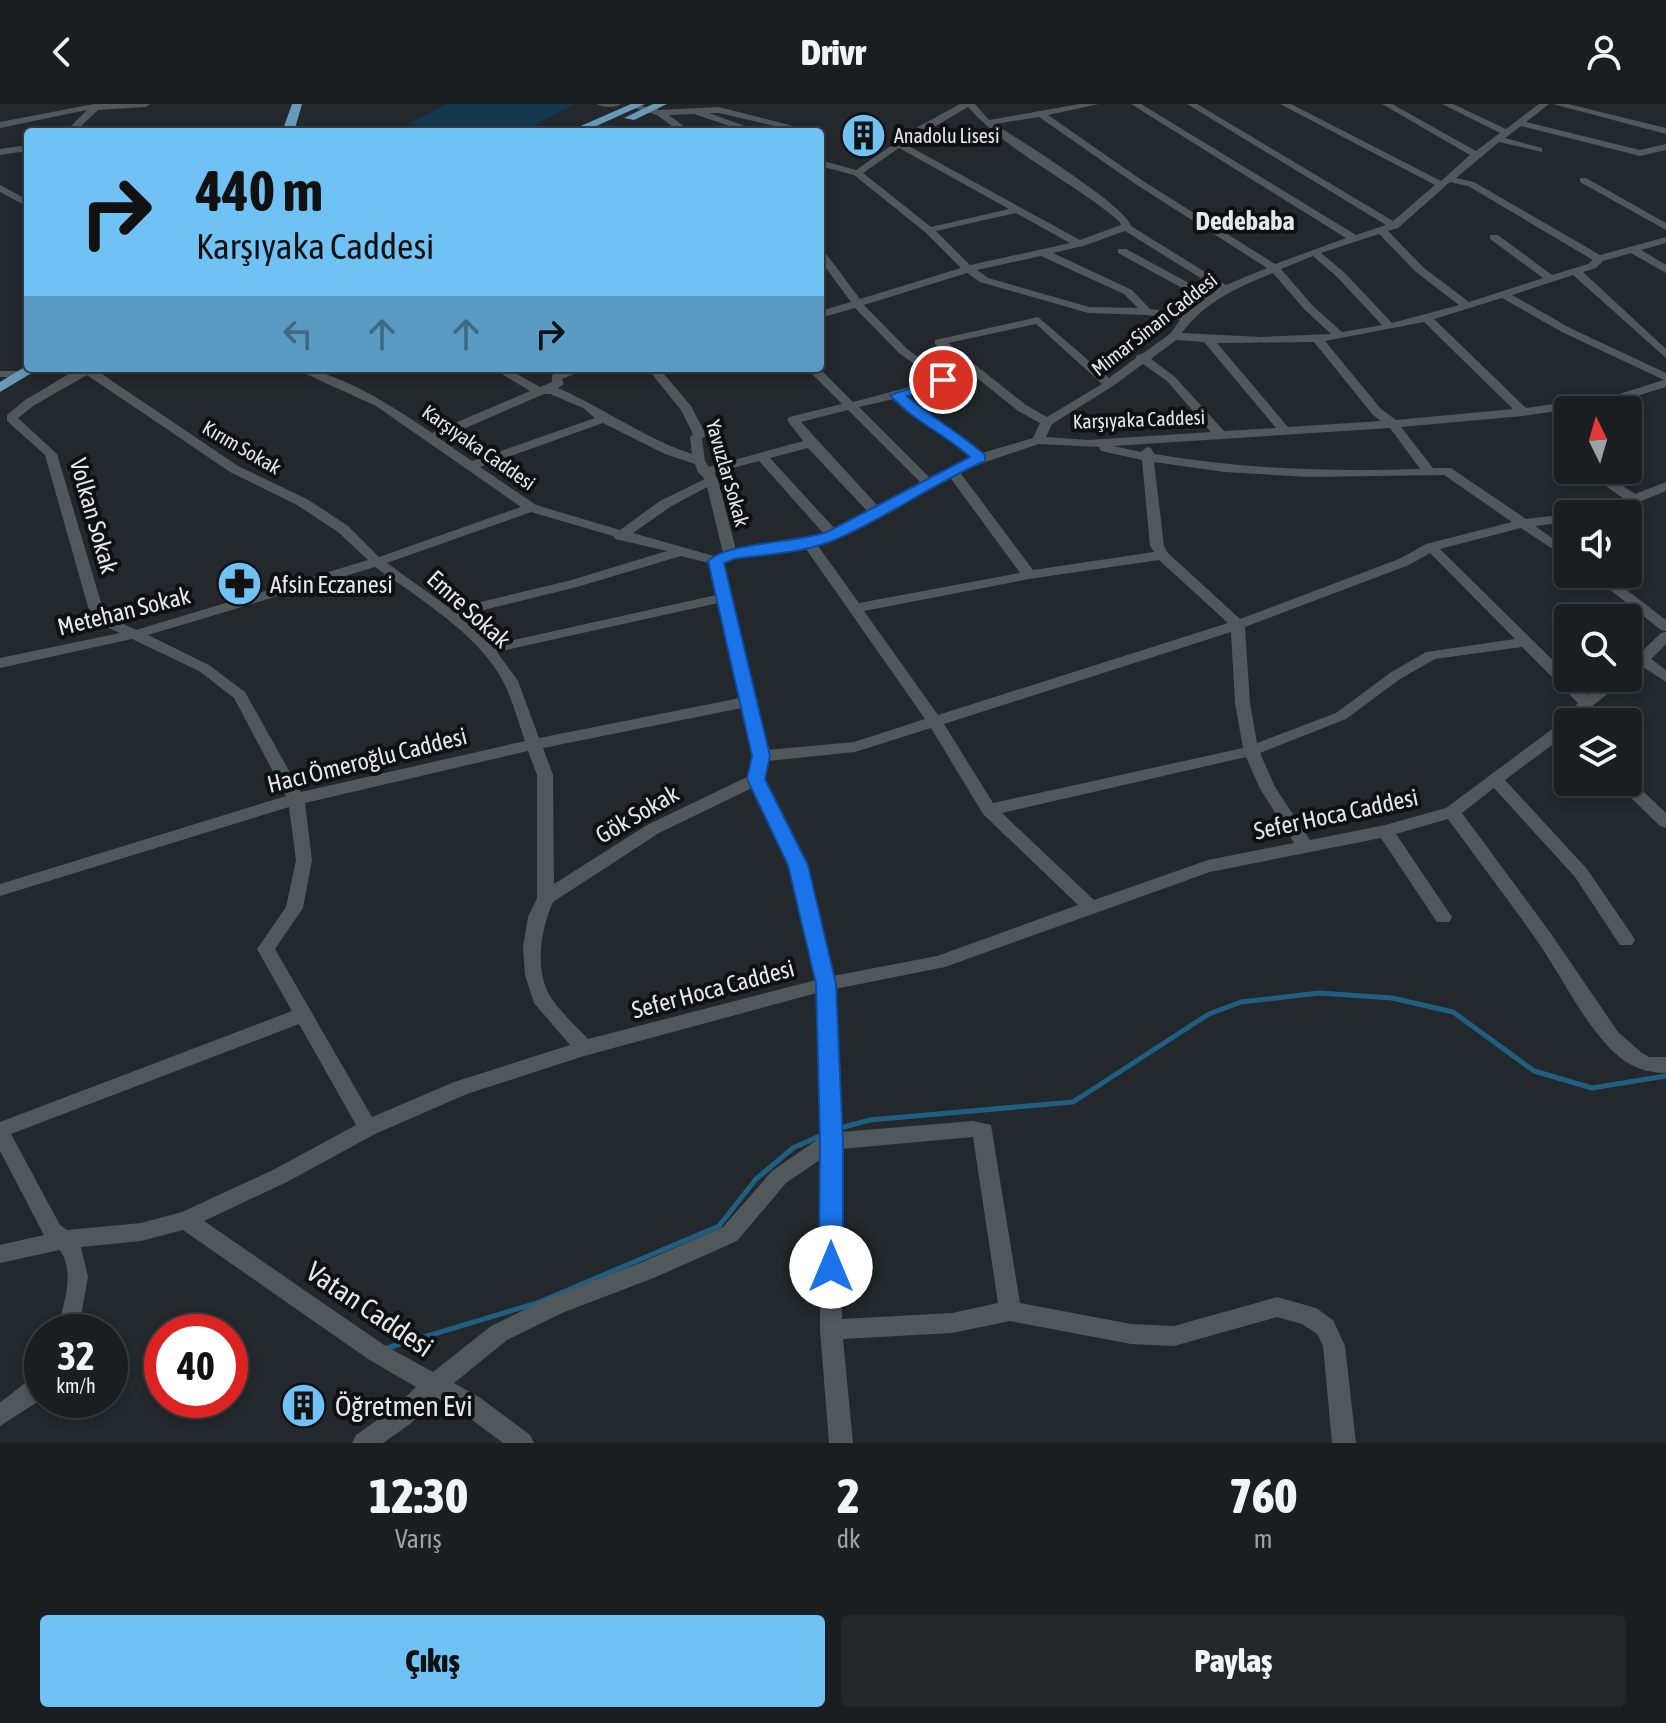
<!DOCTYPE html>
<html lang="tr">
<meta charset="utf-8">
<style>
body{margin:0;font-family:"Asap Condensed",sans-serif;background:#23272a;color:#f1f3f6;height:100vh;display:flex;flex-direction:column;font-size:30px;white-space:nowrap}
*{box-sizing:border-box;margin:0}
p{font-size:26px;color:#9fa2a5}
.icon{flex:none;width:44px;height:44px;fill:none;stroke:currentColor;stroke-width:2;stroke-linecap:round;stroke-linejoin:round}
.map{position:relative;height:1339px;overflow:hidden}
.drawer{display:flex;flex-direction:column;background:#1a1e21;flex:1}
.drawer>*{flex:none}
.top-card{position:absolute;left:24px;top:24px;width:800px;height:244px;border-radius:8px;box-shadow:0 4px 12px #0003,0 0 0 2px #383c3f;background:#70c2f4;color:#111;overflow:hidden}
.needle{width:52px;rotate:355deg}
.buttons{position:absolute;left:1554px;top:292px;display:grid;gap:16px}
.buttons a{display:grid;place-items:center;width:88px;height:88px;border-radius:8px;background:#1a1e21;box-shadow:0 4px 12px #0003,0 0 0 2px #383c3f;font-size:40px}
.speed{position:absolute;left:24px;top:1210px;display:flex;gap:16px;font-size:40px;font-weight:700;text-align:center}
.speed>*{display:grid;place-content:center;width:104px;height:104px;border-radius:50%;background:#1a1e21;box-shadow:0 4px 12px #0003,0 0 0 2px #383c3f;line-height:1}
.speed small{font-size:20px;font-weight:400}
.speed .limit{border:12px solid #d22;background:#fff;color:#111}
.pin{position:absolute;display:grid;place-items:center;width:68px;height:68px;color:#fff;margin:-34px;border:4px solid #fff;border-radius:50%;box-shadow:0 2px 8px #0007}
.me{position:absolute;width:88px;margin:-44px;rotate:0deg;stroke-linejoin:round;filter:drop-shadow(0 0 6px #0008)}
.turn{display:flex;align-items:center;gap:28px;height:168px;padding:0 40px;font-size:36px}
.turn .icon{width:104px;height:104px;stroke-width:2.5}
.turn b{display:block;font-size:56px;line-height:68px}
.lanes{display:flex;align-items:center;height:76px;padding:0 40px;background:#0003;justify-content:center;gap:40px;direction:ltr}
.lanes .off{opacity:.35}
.eta{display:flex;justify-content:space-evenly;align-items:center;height:136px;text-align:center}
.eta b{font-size:48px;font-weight:800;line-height:56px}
.cta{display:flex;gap:16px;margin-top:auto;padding:16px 40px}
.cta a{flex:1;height:92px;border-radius:8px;background:#70c2f4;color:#111;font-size:32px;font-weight:800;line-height:92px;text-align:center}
.cta a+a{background:#23272a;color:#f1f3f6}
header{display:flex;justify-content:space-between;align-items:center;height:104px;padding:0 40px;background:#1a1e21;font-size:36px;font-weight:800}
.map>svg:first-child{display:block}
.green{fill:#13374c}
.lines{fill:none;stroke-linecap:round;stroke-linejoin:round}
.stream{stroke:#215f82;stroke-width:5}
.minor{fill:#51585c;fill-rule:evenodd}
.major{fill:#6899b7;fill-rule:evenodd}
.route{fill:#1a73e8;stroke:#114b97;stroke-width:2}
.labels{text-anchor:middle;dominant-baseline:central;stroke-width:8;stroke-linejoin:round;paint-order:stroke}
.far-poi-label{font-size:20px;fill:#e4e8eb;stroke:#0e1012;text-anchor:start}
.far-street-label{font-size:20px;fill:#e4e8eb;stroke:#0e1012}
.street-label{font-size:24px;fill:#e4e8eb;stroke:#0e1012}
.poi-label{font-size:24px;fill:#e4e8eb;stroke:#0e1012;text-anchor:start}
.far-district-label{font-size:26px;font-weight:bold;fill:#e4e8eb;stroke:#0e1012}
.near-street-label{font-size:28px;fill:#e4e8eb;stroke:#0e1012}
.near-poi-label{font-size:28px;fill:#e4e8eb;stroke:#0e1012;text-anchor:start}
</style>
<header><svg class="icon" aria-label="back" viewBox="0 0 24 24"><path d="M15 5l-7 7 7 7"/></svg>Drivr<svg class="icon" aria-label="person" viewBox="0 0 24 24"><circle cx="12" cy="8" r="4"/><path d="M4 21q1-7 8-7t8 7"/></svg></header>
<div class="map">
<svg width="1666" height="1339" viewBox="0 0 1666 1339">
<rect width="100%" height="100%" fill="#22282c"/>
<path class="green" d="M 447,0 L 575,0 L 521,28 L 447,28 L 408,20 Z"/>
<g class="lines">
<g class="stream">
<path d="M 836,1025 L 870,1016 L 1073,998 L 1209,910 L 1241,898 L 1319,889 L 1392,894 L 1453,908 L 1534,967 L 1592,984 L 1666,972"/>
<path d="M 384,1245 L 537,1199 L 719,1122 L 756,1075 L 793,1044 L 824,1030"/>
</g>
<g class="minor">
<path d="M 94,0 L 150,0 L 146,3 L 98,6 L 75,28 L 65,28 L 87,6 L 0,24 L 0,18 Z"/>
<path d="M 597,0 L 621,0 C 616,4 602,4 597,0 Z"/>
<path d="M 634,0 L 660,6 L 719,3 L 801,24 L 797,27 L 719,9 L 709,9 L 761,28 L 747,28 L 694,10 L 669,11 L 691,28 L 680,28 L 657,11 L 634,4 Z"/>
<path d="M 960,0 L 975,0 L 989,16 L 1080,0 L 1099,0 L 1048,11 L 1143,77 L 1275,160 L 1346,134 L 1131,0 L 1141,0 L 1356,131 L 1386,121 L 1187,0 L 1197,0 L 1393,117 L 1435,81 L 1280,0 L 1291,0 L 1441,77 L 1470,51 L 1382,0 L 1392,0 L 1476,47 L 1500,29 L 1442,0 L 1453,0 L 1506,25 L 1539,0 L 1549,0 L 1526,18 L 1640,46 L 1666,40 L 1666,46 L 1640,52 L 1521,22 L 1505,34 L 1542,44 L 1542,48 L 1499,38 L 1456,74 L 1474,78 L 1600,151 L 1666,133 L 1666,139 L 1641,146 L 1666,161 L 1666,169 L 1631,149 L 1603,157 L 1596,164 L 1583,168 L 1666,245 L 1666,254 L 1573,171 L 1512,191 L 1570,224 L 1666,269 L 1666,283 L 1614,299 L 1523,312 L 1401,323 L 1433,364 L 1451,364 L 1526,415 L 1568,410 L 1568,418 L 1535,422 L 1568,445 L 1568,455 L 1521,424 L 1440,445 L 1588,591 L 1611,574 L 1628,574 L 1628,561 L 1661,529 L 1666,528 L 1666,540 L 1651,555 L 1666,566 L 1666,578 L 1643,563 L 1592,602 L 1579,618 L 1568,618 L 1568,629 L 1505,676 L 1587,765 L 1632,831 L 1635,836 L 1632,841 L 1620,841 L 1575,773 L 1494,684 L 1462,709 L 1552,831 L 1618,928 L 1642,949 L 1649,953 L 1666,953 L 1666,969 C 1647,969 1630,963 1616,950 C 1588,925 1563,876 1542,844 C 1512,800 1479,758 1448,715 L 1396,730 L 1452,813 L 1449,818 L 1437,818 L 1381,734 L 1210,768 L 945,863 L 835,885 L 841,1028 L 973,1017 L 991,1021 L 1020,1199 L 1131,1220 L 1174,1222 L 1277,1193 L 1316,1204 L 1333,1216 L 1345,1242 L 1356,1339 L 1332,1339 L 1323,1242 L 1317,1230 L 1302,1220 L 1277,1213 L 1174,1242 L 1131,1240 L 1010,1217 L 952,1229 L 843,1235 L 853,1339 L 829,1339 L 820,1226 L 821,1055 L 786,1079 L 737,1137 L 656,1173 L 562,1209 L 507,1236 L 454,1279 L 479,1293 L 530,1331 L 534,1339 L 503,1339 L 463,1309 L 437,1294 L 410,1320 L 383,1339 L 352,1339 L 356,1331 L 394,1304 L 416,1283 L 368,1255 L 183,1126 L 141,1137 L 81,1143 L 88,1173 L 78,1228 L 56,1228 C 63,1204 76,1169 60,1146 L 0,1159 L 0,1141 L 44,1131 L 0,1047 L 0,1018 L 292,907 L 257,845 L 286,803 L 296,756 L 289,703 L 0,792 L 0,780 L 286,692 L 234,594 L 199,567 L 132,535 L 0,564 L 0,554 L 120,529 L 109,524 L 88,503 L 45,351 L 7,317 L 7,311 L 25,296 L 79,264 L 93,264 L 238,362 L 307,395 L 348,422 L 379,453 L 521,403 L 376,302 L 293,264 C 335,264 397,305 432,329 L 530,287 L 492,264 L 506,264 L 540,283 L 552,278 L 552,271 L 571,264 L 589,264 L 562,275 L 564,280 L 558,284 C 604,304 644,334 692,350 L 690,333 L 693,330 L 681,306 L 647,264 L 659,264 L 691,302 L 706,331 L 702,335 L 705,357 L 709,363 L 803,337 L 787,316 L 789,313 L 842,300 L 806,264 L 819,264 L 853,298 L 936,276 L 899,249 L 855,204 L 820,214 L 820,207 L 851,198 L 820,156 L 820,146 L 824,147 L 860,195 L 961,164 L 925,128 L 854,71 L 820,62 L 820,56 L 856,66 L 918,23 ZM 968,3 C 1010,50 1072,77 1120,118 L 1121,121 L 1080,136 L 905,40 ZM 1039,13 L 1137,81 L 1267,164 L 1226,181 L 1131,122 C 1125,101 1019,36 995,20 ZM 899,44 L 1009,105 L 931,123 L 863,69 ZM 1450,78 L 1468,82 L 1593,156 L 1588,160 L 1552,171 L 1498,131 L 1490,131 L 1490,135 L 1543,174 L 1469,198 L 1424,164 L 1388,127 L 1398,124 ZM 1016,109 L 1070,139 L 970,161 L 936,127 ZM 1125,127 L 1218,185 L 1211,191 L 1126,145 L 1118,145 L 1118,149 L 1204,196 L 1185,210 L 1150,205 L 1132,186 L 1053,149 L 1083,142 ZM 1379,130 L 1416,168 L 1459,201 L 1392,219 L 1344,168 L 1321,149 ZM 1041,152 L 1124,190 L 1138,204 L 1089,203 L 988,174 L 977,166 ZM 1313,152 L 1336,172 L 1382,221 L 1342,228 L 1312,201 L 1281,165 ZM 967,169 L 980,178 L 1088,209 L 1147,211 L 1180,216 L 1170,230 L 1142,250 L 1137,251 L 1136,254 L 1109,274 L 1038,213 L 935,236 L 935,240 L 1018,307 L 1040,319 L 1033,334 L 982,349 L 905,292 L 943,282 L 949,276 L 907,245 L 864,201 ZM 1273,169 L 1304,205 L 1331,230 L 1261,233 L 1182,229 C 1204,198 1238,183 1273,169 ZM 1502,194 L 1562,228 L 1664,276 L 1613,292 L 1526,304 L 1434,215 ZM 1424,218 L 1513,305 L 1396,316 L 1381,305 L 1325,237 ZM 1036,220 L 1102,280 L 1047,313 L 1026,301 L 948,239 ZM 1176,236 L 1204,238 L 1276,324 L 1224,327 L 1175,273 L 1151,255 ZM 1314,238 L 1373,311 L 1381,317 L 1288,323 L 1217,239 ZM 1143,260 L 1167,277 L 1211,328 L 1088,336 L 1046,333 L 1052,320 L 1113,282 ZM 87,271 L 230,368 L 297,401 L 338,428 L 368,456 L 136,526 L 119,518 L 102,502 L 57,350 L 18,314 L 33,302 ZM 544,290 L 550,290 L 583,304 L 595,314 L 472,357 L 440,335 ZM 894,295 L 971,353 L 929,373 L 859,303 ZM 848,306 L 920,378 L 877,401 L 801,318 ZM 603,319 L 665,350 L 695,360 L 698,368 L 705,375 L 660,397 L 620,426 L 536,401 L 480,363 ZM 1390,324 L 1420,365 C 1331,368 1242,365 1154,350 L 1151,344 L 1147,343 L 1141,348 L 1113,342 ZM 1039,340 L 1099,343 L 1101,347 L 1142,356 L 1150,442 L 1154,448 L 1033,466 L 959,367 ZM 808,344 L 867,407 L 835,425 L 770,354 ZM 759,357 L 824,430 L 807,436 L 736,446 L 718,376 L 714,369 ZM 1154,358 L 1224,368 L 1308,373 L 1444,371 L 1512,418 L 1426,440 L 1399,455 L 1240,515 L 1168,449 L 1164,442 ZM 949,372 L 1020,469 L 859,499 L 818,442 L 838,434 ZM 707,383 L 723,449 L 714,452 L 633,429 L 670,403 ZM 531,408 L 613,432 L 615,435 L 667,447 L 568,477 L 451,505 L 387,459 ZM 806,445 L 925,615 L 854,638 L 767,646 L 756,600 L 759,597 L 755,593 L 722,459 L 733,455 ZM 1430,449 L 1515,535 L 1426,548 L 1390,569 L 1336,609 L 1257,639 L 1250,599 L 1245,523 L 1409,461 ZM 681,452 L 709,459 L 716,491 L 491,541 L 459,512 L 577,483 ZM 1159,456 L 1228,519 L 938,611 L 864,507 L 1029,475 ZM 375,463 C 417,493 480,531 504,579 C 513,597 518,618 525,637 L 301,688 L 245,588 L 209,561 L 148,531 ZM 718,499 L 740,594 L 539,634 L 518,577 L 497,548 ZM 1231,528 L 1235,599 L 1243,644 L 993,699 L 944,620 ZM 1522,543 L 1578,599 L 1563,617 L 1446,704 L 1385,721 L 1310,736 L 1275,683 L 1260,649 L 1346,615 L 1400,575 L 1435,555 ZM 742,604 L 753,652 L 749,672 L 647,721 L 554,780 L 553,671 L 543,644 ZM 931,624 L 983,710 L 1078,801 L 937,852 L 833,872 L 806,761 L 764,675 L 768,657 L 855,648 ZM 528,647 L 537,671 L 537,794 L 528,813 L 523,843 L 525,871 L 534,899 L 570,941 L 454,978 L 372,1013 L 275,845 L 303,804 L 312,756 L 305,699 ZM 1246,653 L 1259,683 L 1294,739 L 1208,756 L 1094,796 L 1002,709 ZM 752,684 L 790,761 L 816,876 L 588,935 C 576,922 559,907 550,892 C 534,865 541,824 553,798 L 659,729 ZM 817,889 L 821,1033 L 772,1067 L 723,1123 L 640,1159 L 546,1195 L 491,1222 L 433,1268 L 384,1241 L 204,1117 L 287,1078 L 375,1030 L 467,990 L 584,952 ZM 299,920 L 356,1021 L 273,1066 L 182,1108 L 141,1119 L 67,1126 L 60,1121 L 11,1030 ZM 973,1033 L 998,1199 L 952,1209 L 842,1215 L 841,1045 Z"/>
<path d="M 1553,0 L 1568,0 L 1666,24 L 1666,30 Z"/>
<path d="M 28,41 L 28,47 L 0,51 L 0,45 Z"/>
<path d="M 1580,74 L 1586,74 L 1666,119 L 1666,126 L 1580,78 Z"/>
<path d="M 0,81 L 28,96 L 28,103 L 0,88 Z"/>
<path d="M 0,267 L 20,267 L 26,270 L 20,273 L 0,273 Z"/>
<path d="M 1584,366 L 1599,366 L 1635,390 L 1666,378 L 1666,387 L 1609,410 L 1591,410 L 1624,395 Z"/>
<path d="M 1590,470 L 1606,470 L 1666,516 L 1666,527 L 1661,526 Z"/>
<path d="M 1629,674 L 1666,709 L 1666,724 L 1660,722 L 1615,678 L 1628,678 Z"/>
<path d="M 42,1268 L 42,1295 L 0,1322 L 0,1298 C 13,1290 30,1273 42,1268 Z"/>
</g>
<g class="major">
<path d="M 292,0 L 302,0 L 294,28 L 282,28 Z"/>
<path d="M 631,0 L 645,0 L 583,28 L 567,28 Z"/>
<path d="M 653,0 L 667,0 L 634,16 L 624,14 Z"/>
<path d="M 28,261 L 28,264 L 40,264 L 0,288 L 0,278 Z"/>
</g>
</g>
<path class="route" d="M 938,273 L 949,276 L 943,283 L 907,292 C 932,314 960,329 985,351 L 985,357 C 934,379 888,413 837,435 C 805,449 768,450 734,455 L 724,459 L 770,652 L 765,675 L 808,761 L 836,880 L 843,1037 L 843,1163 L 840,1171 L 831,1174 L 822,1171 L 819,1163 L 820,1037 L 816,880 L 788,761 L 747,675 L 752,652 L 708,457 C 728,438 797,439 827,428 L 970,353 C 945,330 913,317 890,291 L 934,277 Z"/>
<defs>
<symbol id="building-disc" viewBox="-11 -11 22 22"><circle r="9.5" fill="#70c2f4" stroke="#0e1012"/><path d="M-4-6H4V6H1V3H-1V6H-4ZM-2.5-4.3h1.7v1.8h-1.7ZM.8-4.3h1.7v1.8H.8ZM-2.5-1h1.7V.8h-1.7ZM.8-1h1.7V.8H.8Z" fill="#111"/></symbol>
<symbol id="pharmacy-disc" viewBox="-11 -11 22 22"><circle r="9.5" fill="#70c2f4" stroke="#0e1012"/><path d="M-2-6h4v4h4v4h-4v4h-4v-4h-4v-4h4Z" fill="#111"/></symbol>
</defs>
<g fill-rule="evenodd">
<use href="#building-disc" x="838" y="6" width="51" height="51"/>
<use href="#pharmacy-disc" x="214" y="454" width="51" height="51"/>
<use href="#building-disc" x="278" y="1276" width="51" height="51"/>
</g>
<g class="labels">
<g class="far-poi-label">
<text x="894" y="31">Anadolu Lisesi</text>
</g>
<g class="far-street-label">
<text transform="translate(1154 220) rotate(-38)">Mimar Sinan Caddesi</text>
<text transform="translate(1139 315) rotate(-2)">Karşıyaka Caddesi</text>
<text transform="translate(242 343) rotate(30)">Kırım Sokak</text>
<text transform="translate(479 343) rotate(35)">Karşıyaka Caddesi</text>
<text transform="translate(728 369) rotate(74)">Yavuzlar Sokak</text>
</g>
<g class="street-label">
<text transform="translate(94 412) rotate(74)">Volkan Sokak</text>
<text transform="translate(469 505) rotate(42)">Emre Sokak</text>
<text transform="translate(124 507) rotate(-14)">Metehan Sokak</text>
<text transform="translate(367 656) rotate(-14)">Hacı Ömeroğlu Caddesi</text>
<text transform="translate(637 710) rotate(-30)">Gök Sokak</text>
<text transform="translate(1336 710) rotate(-12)">Sefer Hoca Caddesi</text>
<text transform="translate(713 885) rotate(-15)">Sefer Hoca Caddesi</text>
</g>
<g class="poi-label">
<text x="270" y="480">Afsin Eczanesi</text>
</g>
<g class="far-district-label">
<text x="1245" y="117">Dedebaba</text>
</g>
<g class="near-street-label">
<text transform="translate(370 1205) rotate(34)">Vatan Caddesi</text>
</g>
<g class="near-poi-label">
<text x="335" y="1302">Öğretmen Evi</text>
</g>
</g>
</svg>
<div class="buttons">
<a><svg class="needle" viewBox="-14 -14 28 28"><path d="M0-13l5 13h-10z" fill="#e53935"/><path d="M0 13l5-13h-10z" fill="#9fa2a5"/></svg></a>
<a><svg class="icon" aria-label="sound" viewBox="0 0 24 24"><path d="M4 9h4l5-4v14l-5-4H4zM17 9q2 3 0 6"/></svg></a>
<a><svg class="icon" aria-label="search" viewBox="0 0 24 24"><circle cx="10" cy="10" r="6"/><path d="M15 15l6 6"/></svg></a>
<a><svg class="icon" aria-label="layers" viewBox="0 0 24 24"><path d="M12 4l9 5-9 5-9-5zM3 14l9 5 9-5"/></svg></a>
</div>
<div class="speed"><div>32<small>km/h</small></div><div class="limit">40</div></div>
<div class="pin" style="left:943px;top:276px;background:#d93025"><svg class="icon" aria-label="arrive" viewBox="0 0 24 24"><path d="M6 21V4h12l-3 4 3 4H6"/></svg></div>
<svg class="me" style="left:831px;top:1163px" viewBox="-20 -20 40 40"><circle r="19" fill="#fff"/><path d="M0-13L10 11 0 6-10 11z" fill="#1a73e8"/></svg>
<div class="top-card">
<div class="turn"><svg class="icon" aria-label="right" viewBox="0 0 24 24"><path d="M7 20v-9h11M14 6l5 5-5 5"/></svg><div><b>440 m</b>Karşıyaka Caddesi</div></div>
<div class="lanes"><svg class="icon off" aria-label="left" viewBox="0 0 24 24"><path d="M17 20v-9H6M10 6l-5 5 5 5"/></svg><svg class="icon off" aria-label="ahead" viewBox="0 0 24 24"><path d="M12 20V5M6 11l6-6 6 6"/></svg><svg class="icon off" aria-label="ahead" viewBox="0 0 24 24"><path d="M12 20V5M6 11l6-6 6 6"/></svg><svg class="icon" aria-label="right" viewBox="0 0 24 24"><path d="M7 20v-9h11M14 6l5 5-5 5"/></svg></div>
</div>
</div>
<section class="drawer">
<div class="eta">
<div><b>12:30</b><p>Varış</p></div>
<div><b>2</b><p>dk</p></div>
<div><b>760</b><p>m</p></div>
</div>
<div class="cta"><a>Çıkış</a><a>Paylaş</a></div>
</section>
